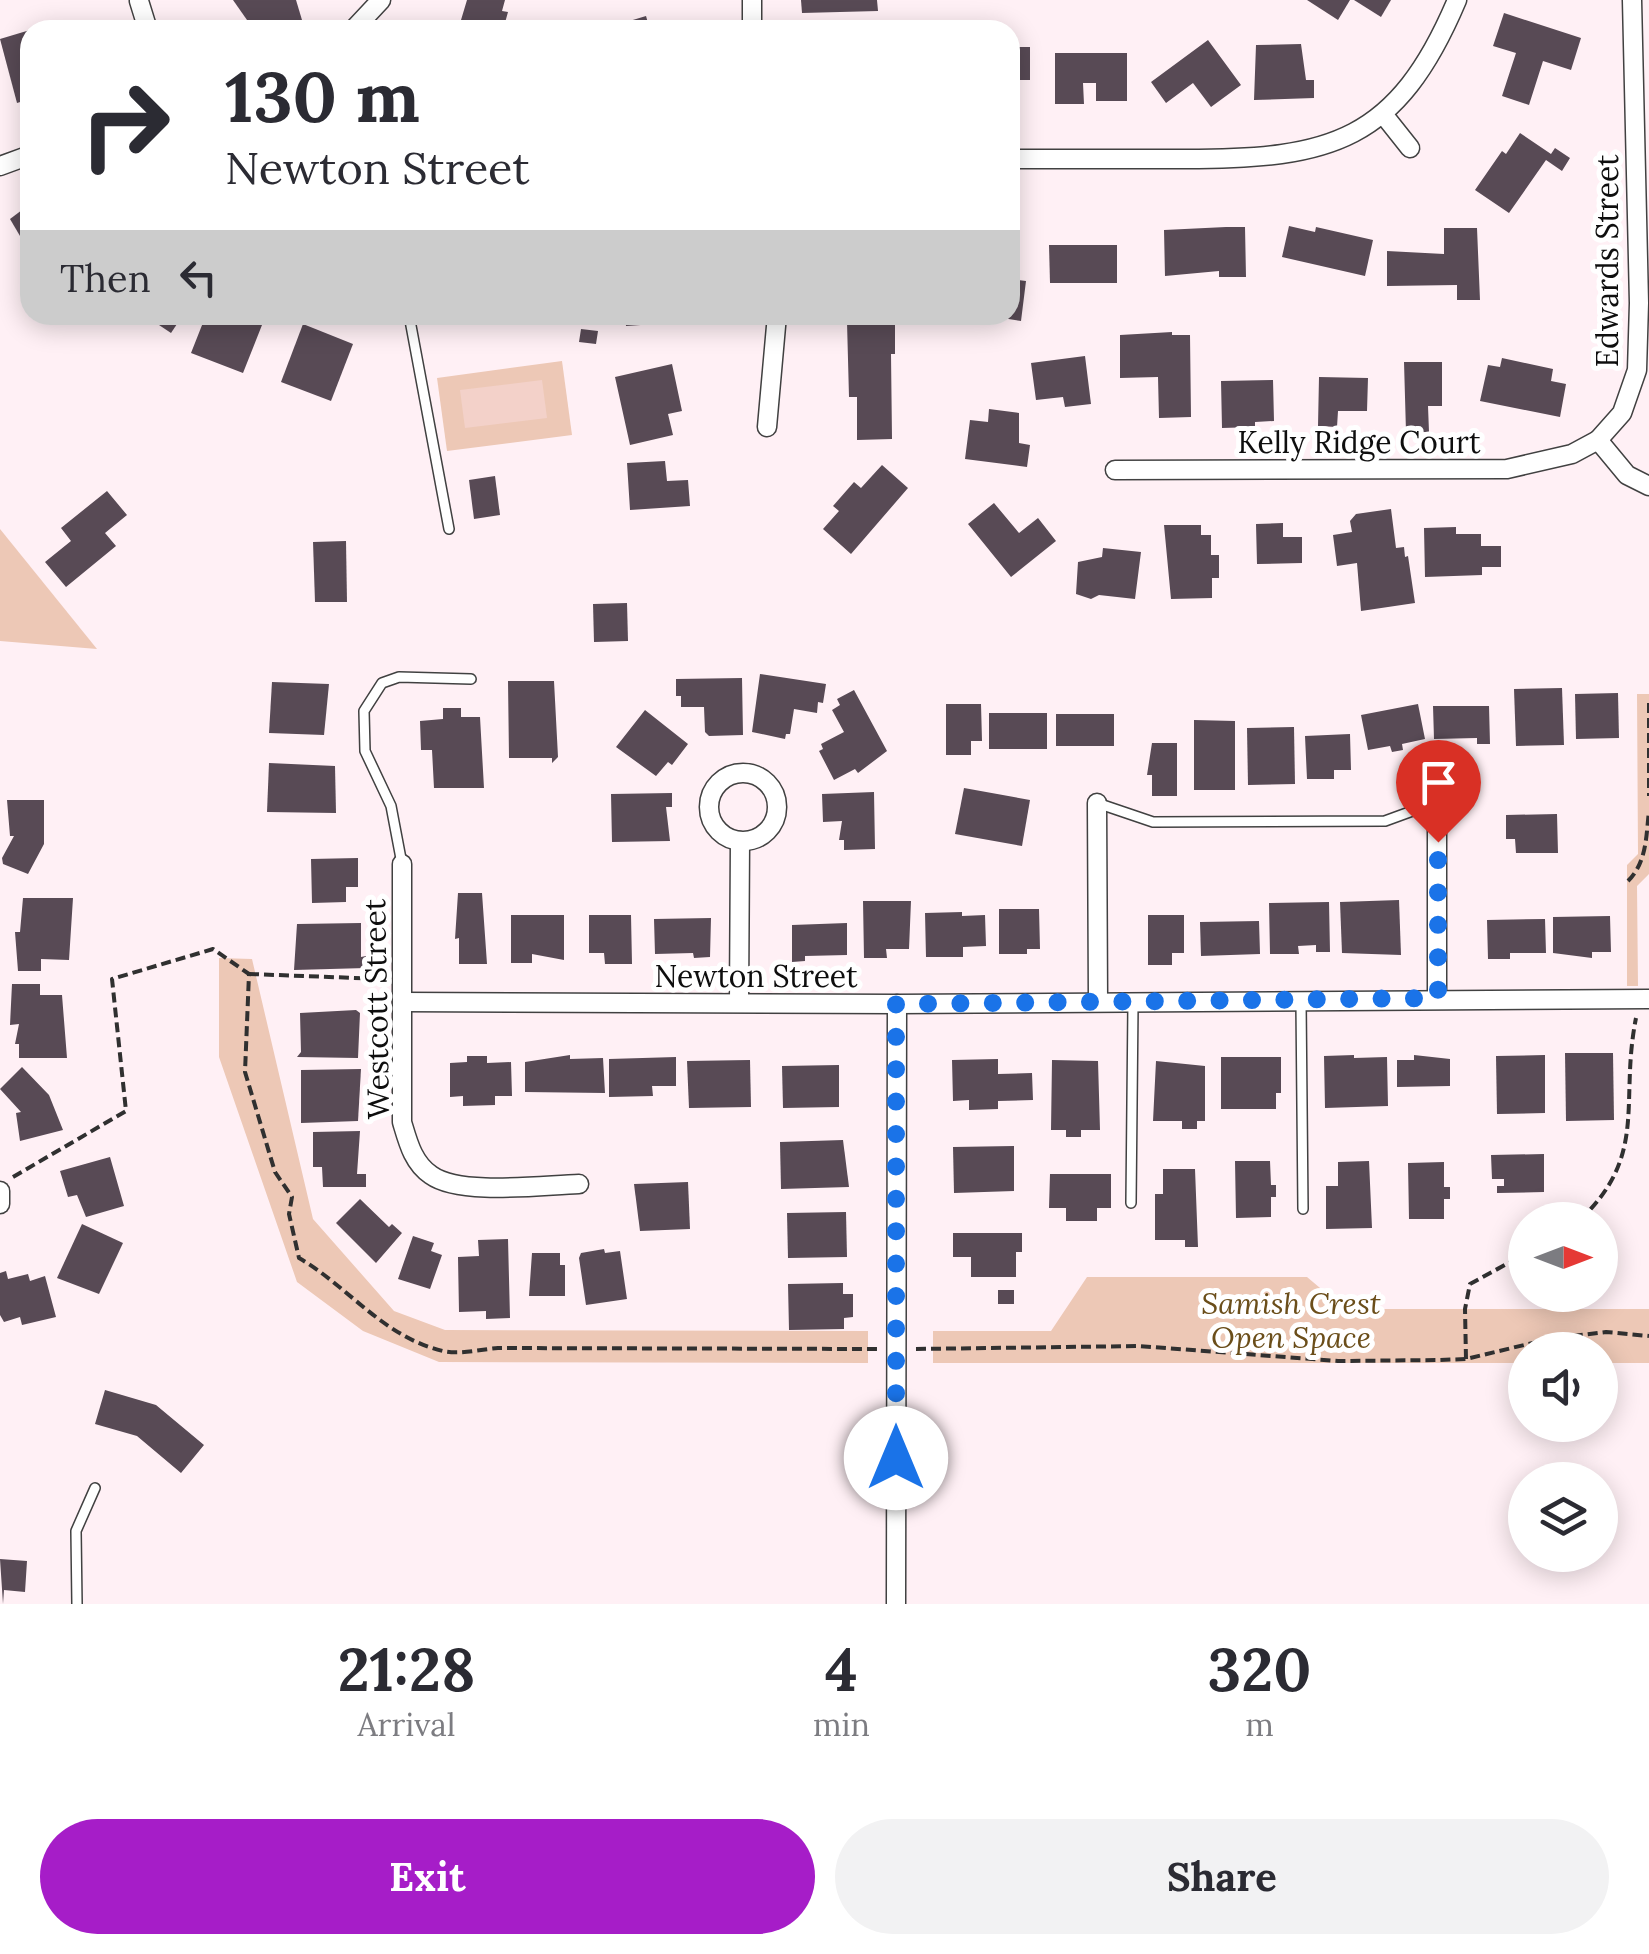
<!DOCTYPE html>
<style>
body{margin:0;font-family:Lora,serif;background:#f2f2f3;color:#2b2b33;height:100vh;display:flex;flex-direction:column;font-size:38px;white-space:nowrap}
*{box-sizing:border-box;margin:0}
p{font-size:32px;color:#7c7c81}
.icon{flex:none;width:55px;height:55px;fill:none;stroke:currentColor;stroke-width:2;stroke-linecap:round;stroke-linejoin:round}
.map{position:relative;height:1604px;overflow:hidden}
.drawer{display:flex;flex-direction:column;background:#fff;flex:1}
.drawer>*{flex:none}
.banner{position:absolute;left:20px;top:20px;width:1000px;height:305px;border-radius:30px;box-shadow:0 5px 25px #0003;background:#fff;color:#2b2b33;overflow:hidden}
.needle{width:65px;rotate:90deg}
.tools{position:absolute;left:1508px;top:1202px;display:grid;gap:20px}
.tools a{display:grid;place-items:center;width:110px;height:110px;border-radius:50%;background:#fff;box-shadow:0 5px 25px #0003;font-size:50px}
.pin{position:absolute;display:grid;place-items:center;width:85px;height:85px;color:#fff;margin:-102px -42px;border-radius:50% 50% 50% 0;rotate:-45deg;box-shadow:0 0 10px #0007}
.pin .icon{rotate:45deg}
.me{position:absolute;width:110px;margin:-55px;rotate:0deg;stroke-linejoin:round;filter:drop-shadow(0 0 8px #0008)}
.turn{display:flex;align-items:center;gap:35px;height:210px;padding:0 40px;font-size:45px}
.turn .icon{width:130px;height:130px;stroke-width:2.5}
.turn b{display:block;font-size:70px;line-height:85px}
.then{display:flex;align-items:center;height:95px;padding:0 40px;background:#0003;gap:20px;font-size:38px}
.eta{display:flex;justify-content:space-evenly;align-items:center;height:170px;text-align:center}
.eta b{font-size:60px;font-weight:700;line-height:70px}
.action{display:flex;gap:20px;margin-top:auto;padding:20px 40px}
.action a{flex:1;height:115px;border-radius:60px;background:#a61dc8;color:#fff;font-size:40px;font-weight:700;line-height:115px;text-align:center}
.action a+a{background:#f2f2f3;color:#2b2b33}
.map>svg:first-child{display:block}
.green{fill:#edc8b6}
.pitch{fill:#f3d1c9}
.building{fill:#584a55}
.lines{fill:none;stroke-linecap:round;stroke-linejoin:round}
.service-casing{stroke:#414141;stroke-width:12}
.minor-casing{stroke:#414141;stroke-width:21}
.path{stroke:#303030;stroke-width:4;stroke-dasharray:10 5;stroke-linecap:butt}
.service{stroke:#fff;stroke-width:9}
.minor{stroke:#fff;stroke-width:18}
.route{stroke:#1a73e8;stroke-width:18;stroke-dasharray:0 32.4}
.labels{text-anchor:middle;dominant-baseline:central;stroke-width:10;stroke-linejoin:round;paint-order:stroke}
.street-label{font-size:30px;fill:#0e0e0e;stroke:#fff}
.park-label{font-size:30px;font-style:italic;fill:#6b4e1a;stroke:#fff}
</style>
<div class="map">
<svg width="1649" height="1604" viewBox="0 0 1649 1604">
<rect width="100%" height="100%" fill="#fff0f5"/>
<g class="green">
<path d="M 562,361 L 572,435 L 447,451 L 437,378 Z"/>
<path d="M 0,529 L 97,649 L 0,641 Z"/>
<path d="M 1637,694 L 1649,694 L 1649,874 L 1637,886 L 1638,986 L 1627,986 L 1627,865 L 1638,854 Z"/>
<path d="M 219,958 L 252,959 L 313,1219 L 394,1311 L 445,1330 L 868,1331 L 868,1363 L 439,1362 L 363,1331 L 297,1282 L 219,1057 Z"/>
<path d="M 1087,1277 L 1307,1277 L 1345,1309 L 1649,1309 L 1649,1363 L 1600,1363 L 1600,1350 L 1525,1350 L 1525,1363 L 933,1363 L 933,1331 L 1051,1331 Z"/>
</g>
<path class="pitch" d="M 542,380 L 547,418 L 465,428 L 460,390 Z"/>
<g class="building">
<path d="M 233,0 L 296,0 L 302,20 L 273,30 L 254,30 Z"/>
<path d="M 467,0 L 505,0 L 502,11 L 508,12 L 503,30 L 458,30 Z"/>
<path d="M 801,0 L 877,0 L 878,11 L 802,13 Z"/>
<path d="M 1307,0 L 1350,0 L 1338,20 Z"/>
<path d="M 1354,0 L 1391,0 L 1381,17 Z"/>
<path d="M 1504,13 L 1581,38 L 1571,70 L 1543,61 L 1529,105 L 1502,96 L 1516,53 L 1493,46 Z"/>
<path d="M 646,16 L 650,30 L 603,30 L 603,29 Z"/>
<path d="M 30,30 L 30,99 L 17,103 L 0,39 Z"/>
<path d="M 1208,40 L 1241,85 L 1211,107 L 1193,83 L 1166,103 L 1151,82 Z"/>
<path d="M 1301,44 L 1306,80 L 1314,80 L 1314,98 L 1254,100 L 1256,45 Z"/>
<rect x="1010" y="47" width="20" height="33"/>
<path d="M 1055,53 L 1127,53 L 1127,101 L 1096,101 L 1096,83 L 1083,83 L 1084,104 L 1055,104 Z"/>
<path d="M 1520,133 L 1551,154 L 1555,148 L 1570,158 L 1562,171 L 1546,160 L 1509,213 L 1475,190 L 1502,151 L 1506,154 Z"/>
<path d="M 30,204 L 30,253 L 10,219 Z"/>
<path d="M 1289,226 L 1315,232 L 1316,227 L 1373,240 L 1365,276 L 1282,257 Z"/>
<path d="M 1226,227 L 1245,227 L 1246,277 L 1219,277 L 1219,271 L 1165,276 L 1164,230 Z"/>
<path d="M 1444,228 L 1477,228 L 1480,300 L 1457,300 L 1457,285 L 1387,286 L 1387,251 L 1444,254 Z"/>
<path d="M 1049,245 L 1117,245 L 1117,283 L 1050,283 Z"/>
<path d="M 1010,279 L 1026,281 L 1021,321 L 996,317 L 1010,315 Z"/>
<path d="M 144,315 L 183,315 L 171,333 Z"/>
<path d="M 206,315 L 230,319 L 237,315 L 262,325 L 243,373 L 191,353 Z"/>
<path d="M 625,315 L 654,315 L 655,324 L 626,326 Z"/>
<path d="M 847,322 L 895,322 L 895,354 L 891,354 L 892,439 L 857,440 L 857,397 L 849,397 Z"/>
<path d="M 303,324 L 353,344 L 331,401 L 281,382 Z"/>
<path d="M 581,329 L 598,331 L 596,344 L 579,342 Z"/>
<path d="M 1172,332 L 1172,335 L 1190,335 L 1191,417 L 1159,418 L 1158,377 L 1120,378 L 1120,335 Z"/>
<path d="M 1085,356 L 1091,404 L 1065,407 L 1063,397 L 1036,400 L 1031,363 Z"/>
<path d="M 1502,358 L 1553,369 L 1551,381 L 1566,384 L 1560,417 L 1480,401 L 1488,365 L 1500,367 Z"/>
<path d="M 1404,362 L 1442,362 L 1442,406 L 1428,406 L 1429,432 L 1406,432 Z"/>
<path d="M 672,364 L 682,411 L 668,414 L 673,435 L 630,445 L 615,377 Z"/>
<path d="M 1319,377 L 1368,378 L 1367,411 L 1338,411 L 1337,427 L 1318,426 Z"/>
<path d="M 1273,380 L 1274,421 L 1255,422 L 1255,427 L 1222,428 L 1221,381 Z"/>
<path d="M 989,409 L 1019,413 L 1019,443 L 1030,445 L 1027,467 L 965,459 L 970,420 L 988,422 Z"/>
<path d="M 665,461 L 667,481 L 688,480 L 690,506 L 630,510 L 627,463 Z"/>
<path d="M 882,465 L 908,488 L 851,554 L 823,529 L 839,511 L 833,506 L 854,482 L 861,488 Z"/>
<path d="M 495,476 L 500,515 L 474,519 L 469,480 Z"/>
<path d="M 107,491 L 127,515 L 105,533 L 116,546 L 66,587 L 45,562 L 71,541 L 61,528 Z"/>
<path d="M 994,503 L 1019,533 L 1038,518 L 1056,541 L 1011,577 L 968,524 Z"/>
<path d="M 1391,509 L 1396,548 L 1404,547 L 1405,557 L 1408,556 L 1415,603 L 1361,611 L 1357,563 L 1337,566 L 1333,535 L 1352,532 L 1350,521 L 1356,514 Z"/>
<path d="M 1283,523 L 1283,537 L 1302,537 L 1302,563 L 1257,564 L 1256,524 Z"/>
<path d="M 1164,525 L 1201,525 L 1201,535 L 1211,535 L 1211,555 L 1219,555 L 1219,578 L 1212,578 L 1212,598 L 1171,599 Z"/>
<path d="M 1456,527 L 1456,534 L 1481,534 L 1481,546 L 1501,546 L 1501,567 L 1482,567 L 1482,575 L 1425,577 L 1424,528 Z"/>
<path d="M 346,541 L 347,602 L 315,602 L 313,542 Z"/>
<path d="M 1103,548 L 1141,552 L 1135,599 L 1099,595 L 1091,599 L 1076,594 L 1078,562 L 1102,557 Z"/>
<path d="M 627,603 L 628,641 L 594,642 L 593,604 Z"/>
<path d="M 760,674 L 826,684 L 823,703 L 818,702 L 817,713 L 794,709 L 790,734 L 786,734 L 785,739 L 752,732 Z"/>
<path d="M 742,678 L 743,735 L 709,736 L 705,732 L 704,707 L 681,707 L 681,696 L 676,696 L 676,679 Z"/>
<path d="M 508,681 L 554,681 L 558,757 L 552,763 L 552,758 L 509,758 Z"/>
<path d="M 272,682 L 329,684 L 324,735 L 269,733 Z"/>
<path d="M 1562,688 L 1564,745 L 1516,746 L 1514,689 Z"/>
<path d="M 854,690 L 887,751 L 858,773 L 855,769 L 834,780 L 819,751 L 823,749 L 821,744 L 844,732 L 832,710 L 840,705 L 837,699 Z"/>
<path d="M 1618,693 L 1619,738 L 1576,739 L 1575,694 Z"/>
<path d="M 946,704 L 981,704 L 982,741 L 971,741 L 971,755 L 946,755 Z"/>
<path d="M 1418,704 L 1425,739 L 1402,744 L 1403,750 L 1392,752 L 1390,746 L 1368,750 L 1361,715 Z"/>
<path d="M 1433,706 L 1489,706 L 1490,744 L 1477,744 L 1477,738 L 1434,739 Z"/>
<path d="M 443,708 L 461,708 L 461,717 L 480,717 L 484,788 L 434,788 L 432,750 L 421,750 L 420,721 L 443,719 Z"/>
<path d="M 645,710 L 688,744 L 672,765 L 668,762 L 656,776 L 616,747 Z"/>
<rect x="989" y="713" width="58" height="36"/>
<rect x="1056" y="714" width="58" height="32"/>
<path d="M 1194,720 L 1235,721 L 1235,790 L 1194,790 Z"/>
<path d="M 1294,727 L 1295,784 L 1248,785 L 1247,728 Z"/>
<path d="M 1350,734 L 1351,770 L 1334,770 L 1334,779 L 1307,779 L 1305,736 Z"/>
<path d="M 1152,743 L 1177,743 L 1177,796 L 1152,796 L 1152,775 L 1147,775 Z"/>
<path d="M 269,763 L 335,766 L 336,813 L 267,812 Z"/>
<path d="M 964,788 L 1030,800 L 1022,846 L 955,834 Z"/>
<path d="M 874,792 L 875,849 L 844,850 L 844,840 L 839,840 L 842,821 L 823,822 L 822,794 Z"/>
<path d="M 672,793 L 672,807 L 666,807 L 670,841 L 612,842 L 611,794 Z"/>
<path d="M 7,800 L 44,800 L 44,844 L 28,874 L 3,864 L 2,858 L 14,836 L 10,836 Z"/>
<path d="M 1557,814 L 1558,853 L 1516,853 L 1515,839 L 1506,839 L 1506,815 Z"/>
<path d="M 358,858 L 358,887 L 346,887 L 346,902 L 312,903 L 311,859 Z"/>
<path d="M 458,893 L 482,893 L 487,964 L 459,964 L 459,938 L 455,939 Z"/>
<path d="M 23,898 L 73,898 L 69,960 L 41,959 L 41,971 L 18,971 L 15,932 L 20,932 Z"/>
<path d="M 1399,900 L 1401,955 L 1342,953 L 1340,902 Z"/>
<path d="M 863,901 L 911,901 L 909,949 L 886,949 L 887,958 L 864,958 Z"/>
<path d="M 1329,902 L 1330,952 L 1316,952 L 1316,945 L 1298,946 L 1299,954 L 1270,954 L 1269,903 Z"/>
<path d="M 999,909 L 1039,909 L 1040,949 L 1027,949 L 1027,954 L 999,954 Z"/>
<path d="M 962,912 L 962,916 L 985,915 L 986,946 L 963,947 L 963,957 L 926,957 L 925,913 Z"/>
<path d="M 511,915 L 564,915 L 564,960 L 532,954 L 532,963 L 511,963 Z"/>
<path d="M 589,915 L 631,915 L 632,964 L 605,964 L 604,953 L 589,953 Z"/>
<path d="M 1148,915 L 1184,915 L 1184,953 L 1172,953 L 1172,965 L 1148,965 Z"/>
<path d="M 1610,916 L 1611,952 L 1592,952 L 1592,958 L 1553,953 L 1553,917 Z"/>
<path d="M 711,918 L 710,957 L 694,958 L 693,953 L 655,954 L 654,919 Z"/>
<path d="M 1545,919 L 1546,953 L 1510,953 L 1510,959 L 1488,959 L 1487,920 Z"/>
<path d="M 1259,921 L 1260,954 L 1201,956 L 1200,922 Z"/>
<path d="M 361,923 L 361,957 L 366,956 L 366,968 L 294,970 L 297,924 Z"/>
<path d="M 847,923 L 847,955 L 805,956 L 805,961 L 792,962 L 792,925 Z"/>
<path d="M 12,984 L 40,984 L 40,995 L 62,995 L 67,1058 L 19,1058 L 19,1044 L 15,1044 L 19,1024 L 10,1025 Z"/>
<path d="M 356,1010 L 360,1013 L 358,1058 L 297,1057 L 301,1052 L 300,1013 Z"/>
<path d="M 1565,1053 L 1613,1053 L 1614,1120 L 1566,1121 Z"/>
<path d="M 570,1055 L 570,1059 L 603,1058 L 605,1093 L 525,1092 L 525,1062 Z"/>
<path d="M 1354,1055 L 1354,1058 L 1387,1057 L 1388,1106 L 1325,1108 L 1324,1056 Z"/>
<path d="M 1414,1055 L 1450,1059 L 1450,1086 L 1397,1087 L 1397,1060 L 1414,1060 Z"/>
<path d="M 1545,1055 L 1545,1113 L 1497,1114 L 1496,1056 Z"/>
<path d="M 467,1056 L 487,1056 L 487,1063 L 511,1062 L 512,1096 L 495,1096 L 495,1105 L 463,1106 L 463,1096 L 450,1097 L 450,1063 L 467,1062 Z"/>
<path d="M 676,1057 L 676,1086 L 652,1086 L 653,1096 L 609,1097 L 609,1059 Z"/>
<path d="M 1221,1057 L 1281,1057 L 1281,1093 L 1276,1093 L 1276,1109 L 1221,1109 Z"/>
<path d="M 998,1059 L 998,1074 L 1032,1073 L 1033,1100 L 998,1101 L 998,1109 L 969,1110 L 969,1100 L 953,1101 L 952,1060 Z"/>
<path d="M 750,1060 L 751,1107 L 689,1108 L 687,1061 Z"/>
<path d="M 1052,1060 L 1098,1061 L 1100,1130 L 1081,1130 L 1081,1137 L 1066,1137 L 1066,1130 L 1051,1130 Z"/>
<path d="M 1156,1061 L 1205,1066 L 1205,1121 L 1197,1121 L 1197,1129 L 1182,1129 L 1182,1121 L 1153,1121 Z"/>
<path d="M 839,1065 L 839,1107 L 783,1108 L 782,1066 Z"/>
<path d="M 22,1067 L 49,1095 L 63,1130 L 20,1141 L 16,1113 L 21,1112 L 0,1089 Z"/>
<path d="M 361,1069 L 358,1121 L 301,1123 L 301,1070 Z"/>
<path d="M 360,1131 L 357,1174 L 366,1174 L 366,1187 L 323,1187 L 322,1167 L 313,1167 L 313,1132 Z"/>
<path d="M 843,1140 L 849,1187 L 781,1189 L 780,1142 Z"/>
<path d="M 1014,1146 L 1014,1191 L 954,1193 L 953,1147 Z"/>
<path d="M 1544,1154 L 1544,1192 L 1497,1193 L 1497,1186 L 1504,1186 L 1504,1179 L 1492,1179 L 1491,1155 Z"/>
<path d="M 110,1157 L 124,1206 L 86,1217 L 77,1195 L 68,1197 L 60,1171 Z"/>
<path d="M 1235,1161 L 1270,1161 L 1271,1185 L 1276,1185 L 1276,1197 L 1271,1197 L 1271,1217 L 1236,1218 Z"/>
<path d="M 1369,1161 L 1372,1228 L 1326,1229 L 1326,1186 L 1338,1186 L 1338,1162 Z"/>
<path d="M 1444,1162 L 1444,1187 L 1450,1187 L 1450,1199 L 1444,1199 L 1444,1219 L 1409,1219 L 1408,1163 Z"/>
<path d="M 1163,1169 L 1195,1169 L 1198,1247 L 1185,1247 L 1185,1240 L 1155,1240 L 1155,1194 L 1163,1194 Z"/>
<path d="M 1050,1174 L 1111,1174 L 1111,1208 L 1097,1208 L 1097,1221 L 1066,1221 L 1066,1208 L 1049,1208 Z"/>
<path d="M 688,1182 L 690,1229 L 640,1231 L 634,1184 Z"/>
<path d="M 360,1199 L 389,1227 L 392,1224 L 402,1233 L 376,1263 L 336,1223 Z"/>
<path d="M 846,1212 L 847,1257 L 788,1258 L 787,1213 Z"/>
<path d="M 82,1224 L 123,1243 L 99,1294 L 57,1278 Z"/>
<path d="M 953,1233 L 1022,1233 L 1022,1252 L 1016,1252 L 1016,1277 L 971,1277 L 971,1257 L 953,1257 Z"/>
<path d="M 413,1236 L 434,1243 L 431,1251 L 442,1255 L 430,1289 L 398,1279 Z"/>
<path d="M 508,1239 L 510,1318 L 486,1319 L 486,1311 L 459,1312 L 458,1257 L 479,1256 L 478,1240 Z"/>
<path d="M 604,1249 L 605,1253 L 620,1251 L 627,1299 L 586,1305 L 579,1258 L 581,1253 Z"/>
<path d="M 532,1253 L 560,1253 L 560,1265 L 565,1265 L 565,1296 L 529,1296 Z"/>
<path d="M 6,1271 L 8,1279 L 28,1274 L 30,1281 L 45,1276 L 56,1317 L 22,1325 L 20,1317 L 4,1322 L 0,1315 L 0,1273 Z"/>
<path d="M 843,1283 L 843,1294 L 853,1294 L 853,1317 L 844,1318 L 844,1329 L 789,1330 L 788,1284 Z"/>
<rect x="998" y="1290" width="16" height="14"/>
<path d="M 105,1390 L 156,1405 L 204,1445 L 181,1473 L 137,1436 L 95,1424 Z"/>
<path d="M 0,1559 L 27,1561 L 25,1592 L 4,1590 L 3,1604 Z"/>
</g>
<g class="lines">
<defs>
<g id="service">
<path d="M 409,315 L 449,529"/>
<path d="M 1097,803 L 1153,822 L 1385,821 L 1437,802"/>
<path d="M 402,864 L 391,806 L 365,751 L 364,711 L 382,683 L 399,677 L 471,679"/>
<path d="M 1301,1002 L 1303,1209"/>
<path d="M 1131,1203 L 1133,1004"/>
<path d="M 77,1604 L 76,1531 L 95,1488"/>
</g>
<g id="minor">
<path d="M 1632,0 L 1639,303 L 1637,370 L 1622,413 L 1598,440 L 1627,475 L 1649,486"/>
<path d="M 139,1 L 148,30"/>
<path d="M 353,30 L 381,0"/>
<path d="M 752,30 L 752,0"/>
<path d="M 1383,114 L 1410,148"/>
<path d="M 1010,159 C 1069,159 1127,159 1186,159 C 1331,159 1397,142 1457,0"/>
<path d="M 0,166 L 30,155"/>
<path d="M 767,427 L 777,315"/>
<path d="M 1115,470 L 1507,469 L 1572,454 L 1598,440"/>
<circle cx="743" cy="807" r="34"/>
<path d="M 1437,802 L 1437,998"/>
<path d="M 1097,803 L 1098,1001"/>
<path d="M 402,864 L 402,1122 C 408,1142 413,1163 431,1175 C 460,1196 542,1185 579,1184"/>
<path d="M 402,1002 L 897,1004 L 1649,999"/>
<path d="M 739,1002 L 740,841"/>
<path d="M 0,1191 L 0,1204"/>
<path d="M 896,1604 L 897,1004"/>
</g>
</defs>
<use href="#service" class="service-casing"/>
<use href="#minor" class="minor-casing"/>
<g class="path">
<path d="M 1649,703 L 1649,796"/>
<path d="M 1628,881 C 1647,862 1646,836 1649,811"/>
<path d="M 249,974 L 383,979"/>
<path d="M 13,1177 L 126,1111 L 112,979 L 213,949 L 249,974 L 245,1072 L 275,1172 L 292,1197 L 289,1214 L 299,1258 C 349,1287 383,1337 443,1351 C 459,1355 482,1349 498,1348 L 877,1349"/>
<path d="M 1580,1220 C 1649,1154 1619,1103 1636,1018"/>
<path d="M 916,1349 L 1139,1346 L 1338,1361 L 1438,1360 L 1466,1359 L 1549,1339 L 1606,1332 L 1649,1336"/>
<path d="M 1466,1359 L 1465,1309 L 1470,1284 L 1525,1254"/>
</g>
<use href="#service" class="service"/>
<use href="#minor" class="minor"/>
</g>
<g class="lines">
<path class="route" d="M 896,1458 L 896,1004 L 1438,998 L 1438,842"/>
</g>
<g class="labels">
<g class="street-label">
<text transform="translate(1607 261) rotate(-90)">Edwards Street</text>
<text x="1359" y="442">Kelly Ridge Court</text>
<text x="756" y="976">Newton Street</text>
<text transform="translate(376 1009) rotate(-91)">Westcott Street</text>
</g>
<g class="park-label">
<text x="1291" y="1303">Samish Crest<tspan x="1291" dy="34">Open Space</tspan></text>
</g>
</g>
</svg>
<div class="tools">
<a><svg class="needle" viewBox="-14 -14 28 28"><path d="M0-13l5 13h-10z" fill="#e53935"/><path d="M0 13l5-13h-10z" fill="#7c7c81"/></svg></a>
<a><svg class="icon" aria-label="sound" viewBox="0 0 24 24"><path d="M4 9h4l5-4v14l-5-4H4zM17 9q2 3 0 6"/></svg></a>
<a><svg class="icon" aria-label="layers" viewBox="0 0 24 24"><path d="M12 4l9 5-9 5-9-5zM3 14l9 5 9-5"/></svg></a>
</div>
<div class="pin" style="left:1438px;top:842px;background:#d93025"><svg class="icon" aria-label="arrive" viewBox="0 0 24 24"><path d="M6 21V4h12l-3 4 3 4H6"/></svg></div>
<svg class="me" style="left:896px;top:1458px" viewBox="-20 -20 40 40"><circle r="19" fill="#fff"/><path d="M0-13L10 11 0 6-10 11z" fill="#1a73e8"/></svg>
<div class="banner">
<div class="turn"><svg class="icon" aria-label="right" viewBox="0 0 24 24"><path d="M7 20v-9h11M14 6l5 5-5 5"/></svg><div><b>130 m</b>Newton Street</div></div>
<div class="then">Then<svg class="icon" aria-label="left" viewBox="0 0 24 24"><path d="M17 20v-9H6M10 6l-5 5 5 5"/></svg></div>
</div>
</div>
<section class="drawer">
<div class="eta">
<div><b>21:28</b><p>Arrival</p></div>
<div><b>4</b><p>min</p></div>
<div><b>320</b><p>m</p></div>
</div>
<div class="action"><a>Exit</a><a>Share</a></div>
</section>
